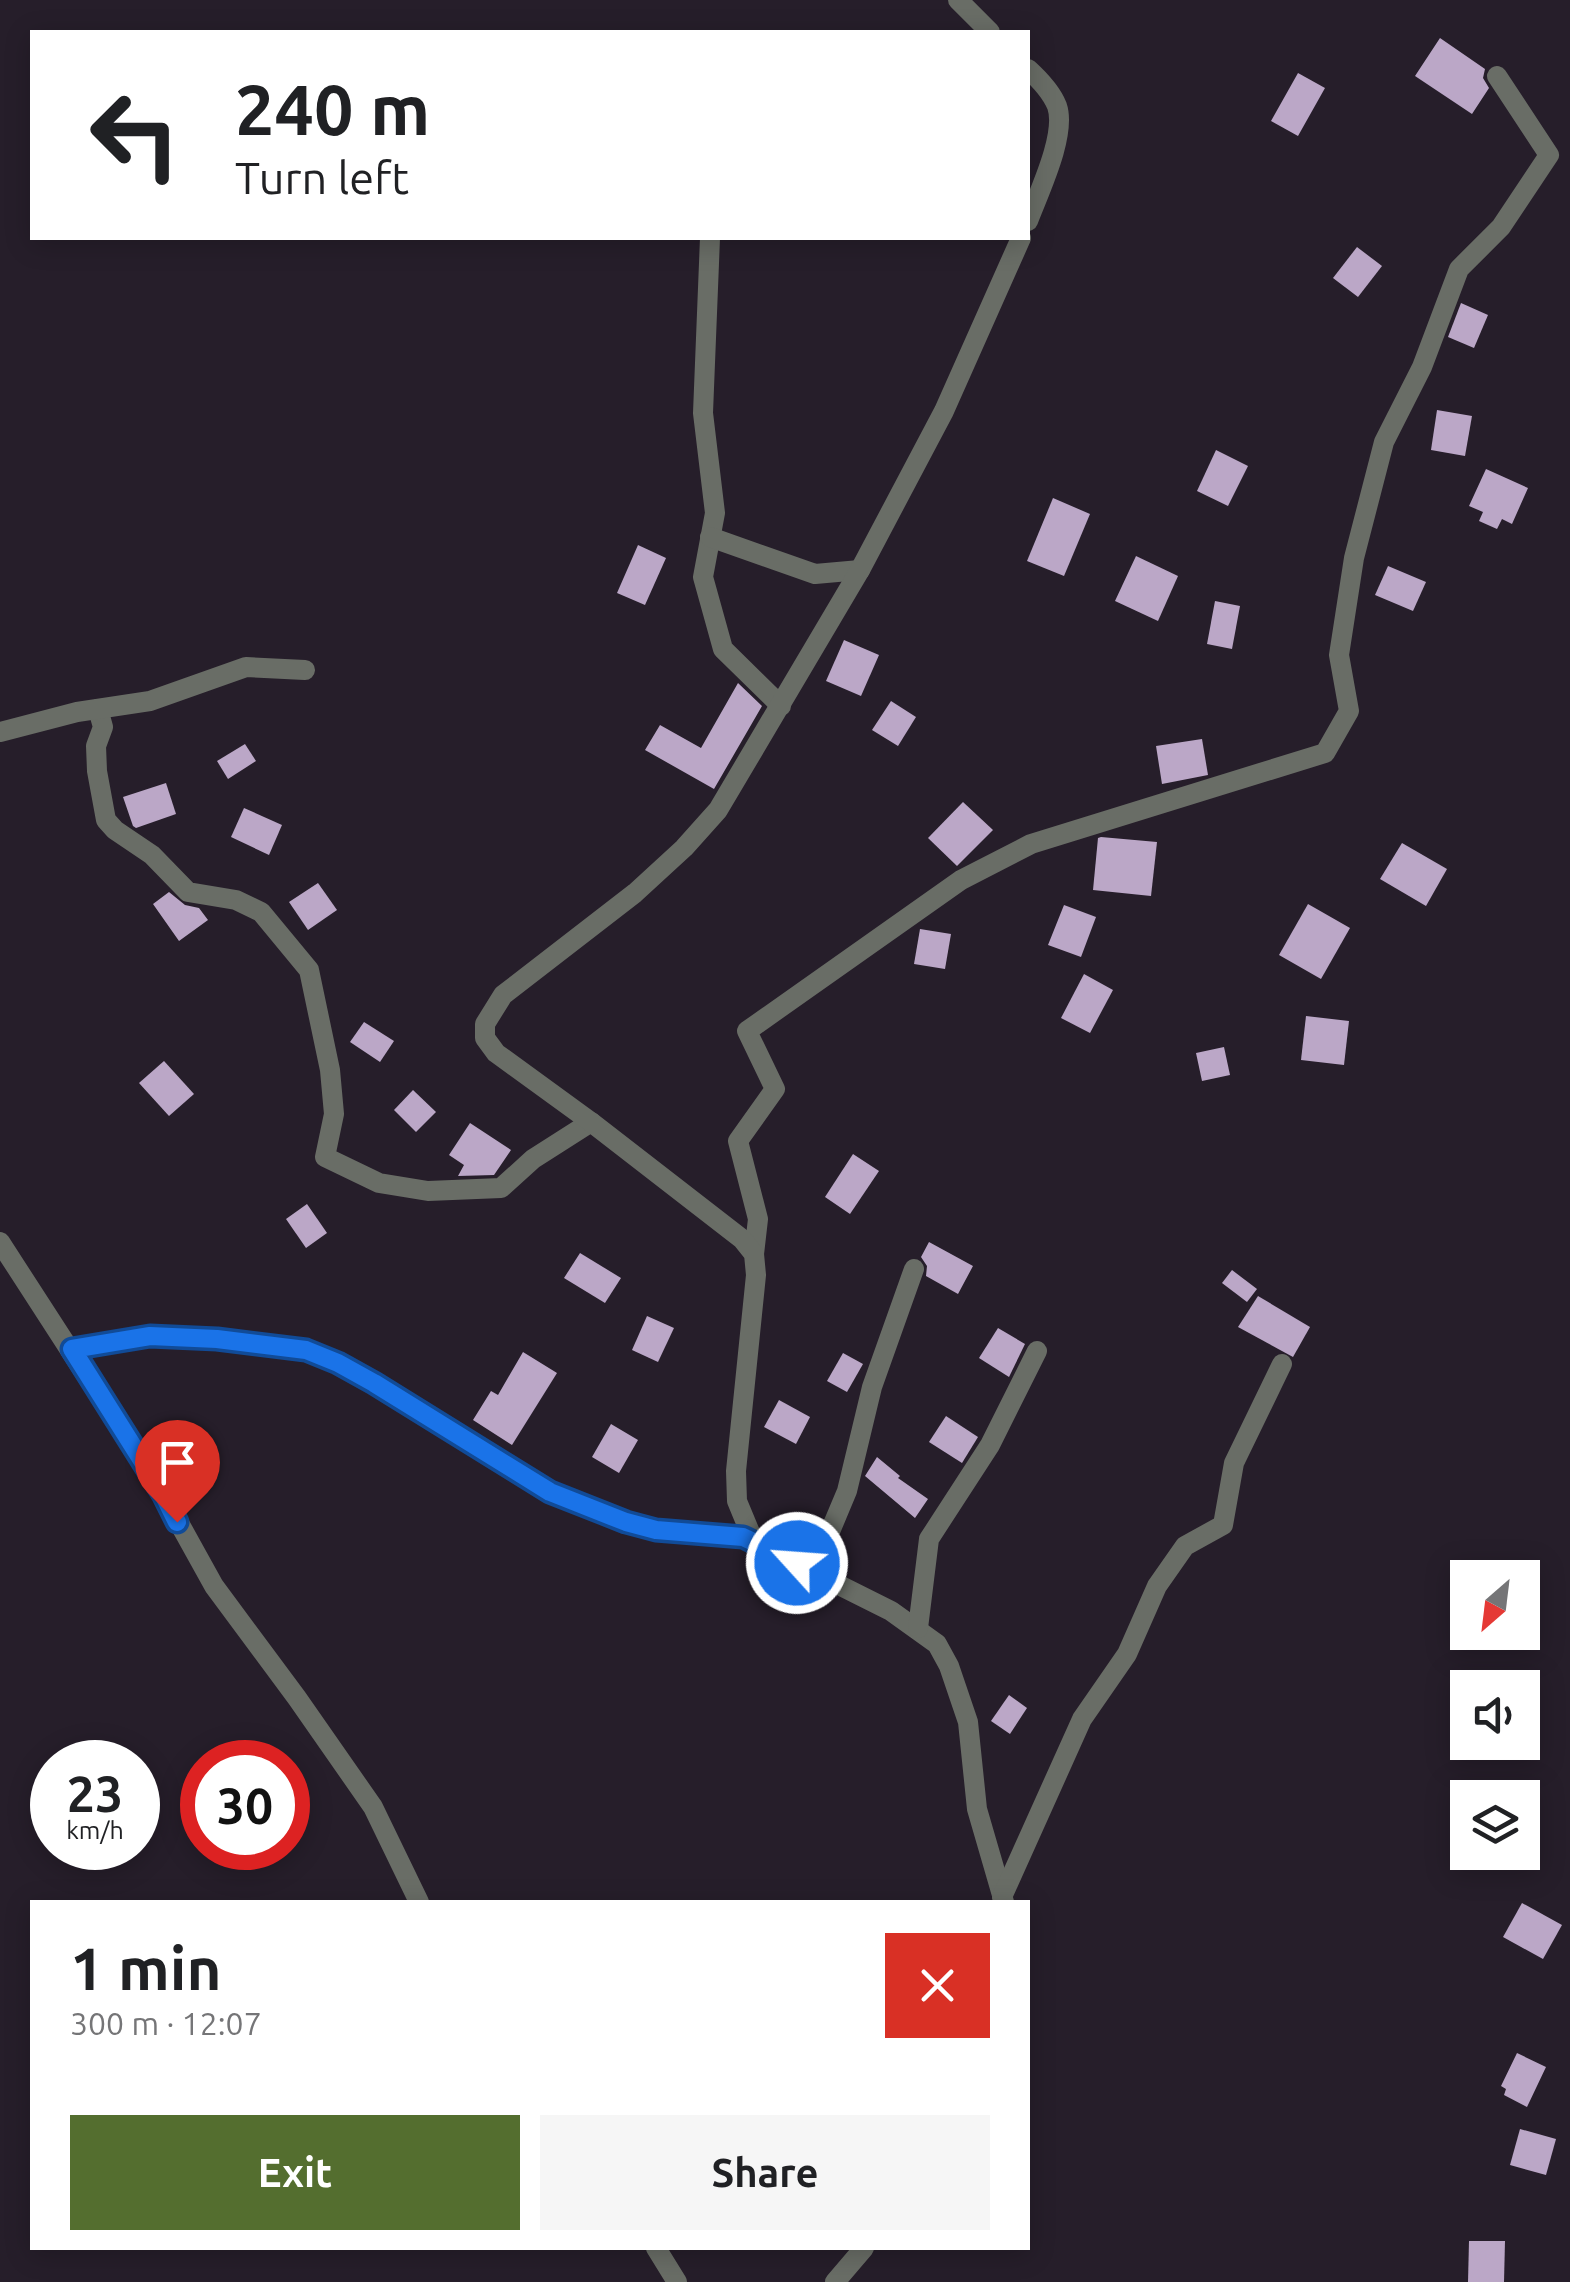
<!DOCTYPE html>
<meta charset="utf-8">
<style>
body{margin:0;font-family:Ubuntu,sans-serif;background:#f6f6f6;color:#202124;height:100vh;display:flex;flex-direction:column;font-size:38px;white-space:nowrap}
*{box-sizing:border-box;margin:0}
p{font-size:32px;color:#757577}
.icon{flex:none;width:55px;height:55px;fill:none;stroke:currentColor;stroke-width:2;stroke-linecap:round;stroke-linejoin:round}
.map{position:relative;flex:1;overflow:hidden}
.panel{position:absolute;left:30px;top:1900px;width:1000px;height:350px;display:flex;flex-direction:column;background:#fff;border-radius:0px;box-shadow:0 5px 25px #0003}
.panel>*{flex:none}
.guide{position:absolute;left:30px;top:30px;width:1000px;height:210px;border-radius:0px;box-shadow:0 5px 25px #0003;background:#fff;color:#202124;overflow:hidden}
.needle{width:65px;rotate:208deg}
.tools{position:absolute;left:1450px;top:1560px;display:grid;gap:20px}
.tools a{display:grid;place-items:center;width:90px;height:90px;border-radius:0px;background:#fff;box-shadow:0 5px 25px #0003;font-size:50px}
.speed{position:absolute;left:30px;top:1740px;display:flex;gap:20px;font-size:50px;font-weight:700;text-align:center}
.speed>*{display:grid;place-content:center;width:130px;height:130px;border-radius:50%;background:#fff;box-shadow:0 5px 25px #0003;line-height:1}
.speed small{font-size:25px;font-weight:400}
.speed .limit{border:15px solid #d22;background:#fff;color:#111}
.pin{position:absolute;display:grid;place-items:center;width:85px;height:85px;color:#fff;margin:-102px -42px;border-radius:50% 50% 50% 0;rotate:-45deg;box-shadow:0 0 10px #0007}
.pin .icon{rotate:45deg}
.me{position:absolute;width:110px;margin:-55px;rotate:296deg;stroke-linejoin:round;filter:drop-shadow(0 0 8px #0008)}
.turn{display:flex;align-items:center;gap:35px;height:210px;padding:0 40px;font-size:45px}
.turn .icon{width:130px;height:130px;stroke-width:2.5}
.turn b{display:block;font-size:70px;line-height:85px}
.round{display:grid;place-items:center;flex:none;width:105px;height:105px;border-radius:0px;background:#f6f6f6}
.summary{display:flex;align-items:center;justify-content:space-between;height:170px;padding:0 40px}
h1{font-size:60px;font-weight:600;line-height:75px}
.cta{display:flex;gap:20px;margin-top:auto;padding:20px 40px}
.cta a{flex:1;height:115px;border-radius:0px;background:#546e2f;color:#fff;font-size:40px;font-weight:600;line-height:115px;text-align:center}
.cta a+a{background:#f6f6f6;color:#202124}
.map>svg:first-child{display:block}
.building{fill:#bba7c7}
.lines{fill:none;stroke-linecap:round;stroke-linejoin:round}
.minor{stroke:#696d66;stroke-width:20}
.route-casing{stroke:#114b97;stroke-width:25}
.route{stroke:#1a73e8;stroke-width:18}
</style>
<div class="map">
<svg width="1570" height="2282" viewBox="0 0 1570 2282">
<rect width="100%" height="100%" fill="#261e2a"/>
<g class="building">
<path d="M 1440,38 L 1485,69 L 1483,78 L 1489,88 L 1472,114 L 1415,76 Z"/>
<path d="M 1298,73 L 1325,88 L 1298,136 L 1271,121 Z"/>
<path d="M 1357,247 L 1382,266 L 1358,297 L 1333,278 Z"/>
<path d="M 1461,303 L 1488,315 L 1474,348 L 1448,337 Z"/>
<path d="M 1437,410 L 1472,416 L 1465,456 L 1431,450 Z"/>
<path d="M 1216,450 L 1248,466 L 1228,506 L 1197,491 Z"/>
<path d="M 1486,469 L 1528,488 L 1512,524 L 1502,519 L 1497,529 L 1479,521 L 1483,512 L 1469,506 Z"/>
<path d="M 1053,498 L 1090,514 L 1064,576 L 1027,561 Z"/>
<path d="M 638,545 L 666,558 L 645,605 L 617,593 Z"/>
<path d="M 1136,556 L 1178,576 L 1158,621 L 1115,601 Z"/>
<path d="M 1388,566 L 1426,582 L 1413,611 L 1375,595 Z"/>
<path d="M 1215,601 L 1240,606 L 1232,649 L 1207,644 Z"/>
<path d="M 844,640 L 879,655 L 861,696 L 826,681 Z"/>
<path d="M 738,683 L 762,706 L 714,789 L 645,750 L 660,725 L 701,748 Z"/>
<path d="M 891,701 L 916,717 L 898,746 L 872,730 Z"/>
<path d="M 1202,739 L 1208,775 L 1162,784 L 1156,746 Z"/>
<path d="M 245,744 L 256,761 L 228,779 L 217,761 Z"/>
<path d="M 166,783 L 176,814 L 136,828 L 133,826 L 123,797 Z"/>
<path d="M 963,802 L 993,830 L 957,866 L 928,838 Z"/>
<path d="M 244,808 L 282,825 L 269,855 L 231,837 Z"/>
<path d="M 1101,837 L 1157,842 L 1151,896 L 1093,890 L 1098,838 Z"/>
<path d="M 1402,843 L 1447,869 L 1426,906 L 1380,879 Z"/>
<path d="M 318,883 L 337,910 L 308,930 L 289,902 Z"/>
<path d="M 169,892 L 185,905 L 199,908 L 208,920 L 179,941 L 153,904 Z"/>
<path d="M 1308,904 L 1350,928 L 1321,979 L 1279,955 Z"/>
<path d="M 1064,905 L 1096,917 L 1081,957 L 1048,945 Z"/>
<path d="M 920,929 L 951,934 L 945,969 L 914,964 Z"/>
<path d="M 1084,974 L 1113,990 L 1090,1033 L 1061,1018 Z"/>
<path d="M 1306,1016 L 1349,1021 L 1344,1065 L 1301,1060 Z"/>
<path d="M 364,1022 L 394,1041 L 380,1062 L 350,1042 Z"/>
<path d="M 1224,1047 L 1230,1075 L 1202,1081 L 1196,1053 Z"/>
<path d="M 164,1061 L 194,1094 L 169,1116 L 139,1083 Z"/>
<path d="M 413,1090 L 436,1112 L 416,1132 L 394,1110 Z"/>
<path d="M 470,1123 L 511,1150 L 494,1175 L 458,1176 L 464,1165 L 449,1155 Z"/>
<path d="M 853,1154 L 879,1171 L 850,1214 L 825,1197 Z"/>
<path d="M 307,1204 L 327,1233 L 306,1248 L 286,1219 Z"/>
<path d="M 929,1242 L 973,1266 L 958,1294 L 926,1276 L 927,1266 L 921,1257 Z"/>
<path d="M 580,1253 L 621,1278 L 605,1303 L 564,1278 Z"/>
<path d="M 1232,1270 L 1257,1289 L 1247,1302 L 1222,1283 Z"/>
<path d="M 1258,1296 L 1310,1327 L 1293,1357 L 1238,1327 Z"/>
<path d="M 647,1316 L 674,1328 L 658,1362 L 632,1350 Z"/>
<path d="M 998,1328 L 1025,1344 L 1009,1377 L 979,1358 Z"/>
<path d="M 523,1352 L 557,1373 L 512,1445 L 473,1420 L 491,1391 L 498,1395 Z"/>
<path d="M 843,1353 L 863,1364 L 847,1392 L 827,1381 Z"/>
<path d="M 779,1400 L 810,1417 L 796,1444 L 764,1427 Z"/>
<path d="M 946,1416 L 978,1437 L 962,1463 L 929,1442 Z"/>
<path d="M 611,1424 L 638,1440 L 619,1473 L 592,1457 Z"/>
<path d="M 877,1457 L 900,1476 L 898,1478 L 928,1499 L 915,1518 L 865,1476 Z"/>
<path d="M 1009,1695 L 1027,1708 L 1010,1734 L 991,1721 Z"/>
<path d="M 1522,1903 L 1562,1925 L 1543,1959 L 1503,1937 Z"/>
<path d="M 1517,2053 L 1546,2067 L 1527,2107 L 1504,2095 L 1506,2089 L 1501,2086 Z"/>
<path d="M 1520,2129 L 1556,2139 L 1546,2175 L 1510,2165 Z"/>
<path d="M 1469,2241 L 1505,2241 L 1504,2282 L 1468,2282 Z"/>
</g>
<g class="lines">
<g class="minor">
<path d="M 958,0 L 990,32"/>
<path d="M 1028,69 C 1039,79 1051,91 1057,106 C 1067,135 1038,194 1028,221"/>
<path d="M 710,238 L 703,413 L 715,513 L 703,577 L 723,649 L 781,706"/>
<path d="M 710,537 L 815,574 L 860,570"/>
<path d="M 98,709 L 103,727 L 96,746 L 97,771 L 106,820 L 115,830 L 152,855 L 188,892 L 236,900 L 261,912 L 309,970 L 330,1070 L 334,1114 L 325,1157 L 379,1183 L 428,1191 L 501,1188 L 533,1159 L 591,1122"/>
<path d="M 0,732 L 77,712 L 150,701 L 246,667 L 305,670"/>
<path d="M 0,1242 L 163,1494 L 214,1586 L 297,1698 L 373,1807 L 419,1902"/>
<path d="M 754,1254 L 758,1219 L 738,1141 L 775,1089 L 747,1031 L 961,880 L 1031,844 L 1325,753 L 1349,711 L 1339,655 L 1354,558 L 1384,442 L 1422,367 L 1459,269 L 1501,227 L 1549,155 L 1497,76"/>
<path d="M 71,1349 L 150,1337 L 184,1337 L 306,1350 L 338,1363 L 374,1383 L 550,1492 L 626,1522 L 656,1530 L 743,1537 L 891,1611 L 937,1644 L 949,1666 L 968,1722 L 977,1809 L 1004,1902"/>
<path d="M 754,1542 L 737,1501 L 736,1471 L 756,1275 L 754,1254 L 742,1239 L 591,1122 L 496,1053 L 485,1038 L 485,1024 L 503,995 L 635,893 L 684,848 L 718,810 L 860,570 L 944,411 L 1021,238"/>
<path d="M 797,1563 L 821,1553 L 847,1491 L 872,1387 L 914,1269"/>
<path d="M 918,1628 L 929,1539 L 990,1445 L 1037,1351"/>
<path d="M 1002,1897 L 1082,1719 L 1127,1654 L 1157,1586 L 1185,1546 L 1223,1525 L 1234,1463 L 1282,1364"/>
<path d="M 656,2248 L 677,2282"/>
<path d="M 835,2282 L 864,2248"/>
</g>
</g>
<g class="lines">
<defs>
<path id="route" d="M 177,1522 L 163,1494 L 72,1349 L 150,1336 L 217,1339 L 306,1350 L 338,1363 L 374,1383 L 550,1492 L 626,1522 L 656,1530 L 743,1537 L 797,1563"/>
</defs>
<use href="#route" class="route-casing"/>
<use href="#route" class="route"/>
</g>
</svg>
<div class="tools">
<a><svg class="needle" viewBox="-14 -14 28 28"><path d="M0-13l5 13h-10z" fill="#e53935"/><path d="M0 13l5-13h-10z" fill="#757577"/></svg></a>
<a><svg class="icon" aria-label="sound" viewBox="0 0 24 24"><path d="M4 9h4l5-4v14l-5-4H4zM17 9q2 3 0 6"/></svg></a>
<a><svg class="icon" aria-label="layers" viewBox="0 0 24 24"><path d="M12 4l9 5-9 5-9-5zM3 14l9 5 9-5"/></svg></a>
</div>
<div class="speed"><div>23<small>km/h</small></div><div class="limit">30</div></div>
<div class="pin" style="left:177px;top:1522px;background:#d93025"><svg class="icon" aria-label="arrive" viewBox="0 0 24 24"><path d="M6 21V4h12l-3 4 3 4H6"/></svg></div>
<svg class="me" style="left:797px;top:1563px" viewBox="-20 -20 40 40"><circle r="17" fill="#1a73e8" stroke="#fff" stroke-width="3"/><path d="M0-11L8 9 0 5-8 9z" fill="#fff"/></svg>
<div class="guide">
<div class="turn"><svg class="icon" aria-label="left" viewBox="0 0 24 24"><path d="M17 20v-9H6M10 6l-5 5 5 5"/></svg><div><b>240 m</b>Turn left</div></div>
</div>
<section class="panel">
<div class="summary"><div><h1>1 min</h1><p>300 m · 12:07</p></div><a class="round" style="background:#d93025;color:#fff"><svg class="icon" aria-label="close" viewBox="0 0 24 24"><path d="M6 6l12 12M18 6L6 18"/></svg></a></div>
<div class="cta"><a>Exit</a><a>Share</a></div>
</section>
</div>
